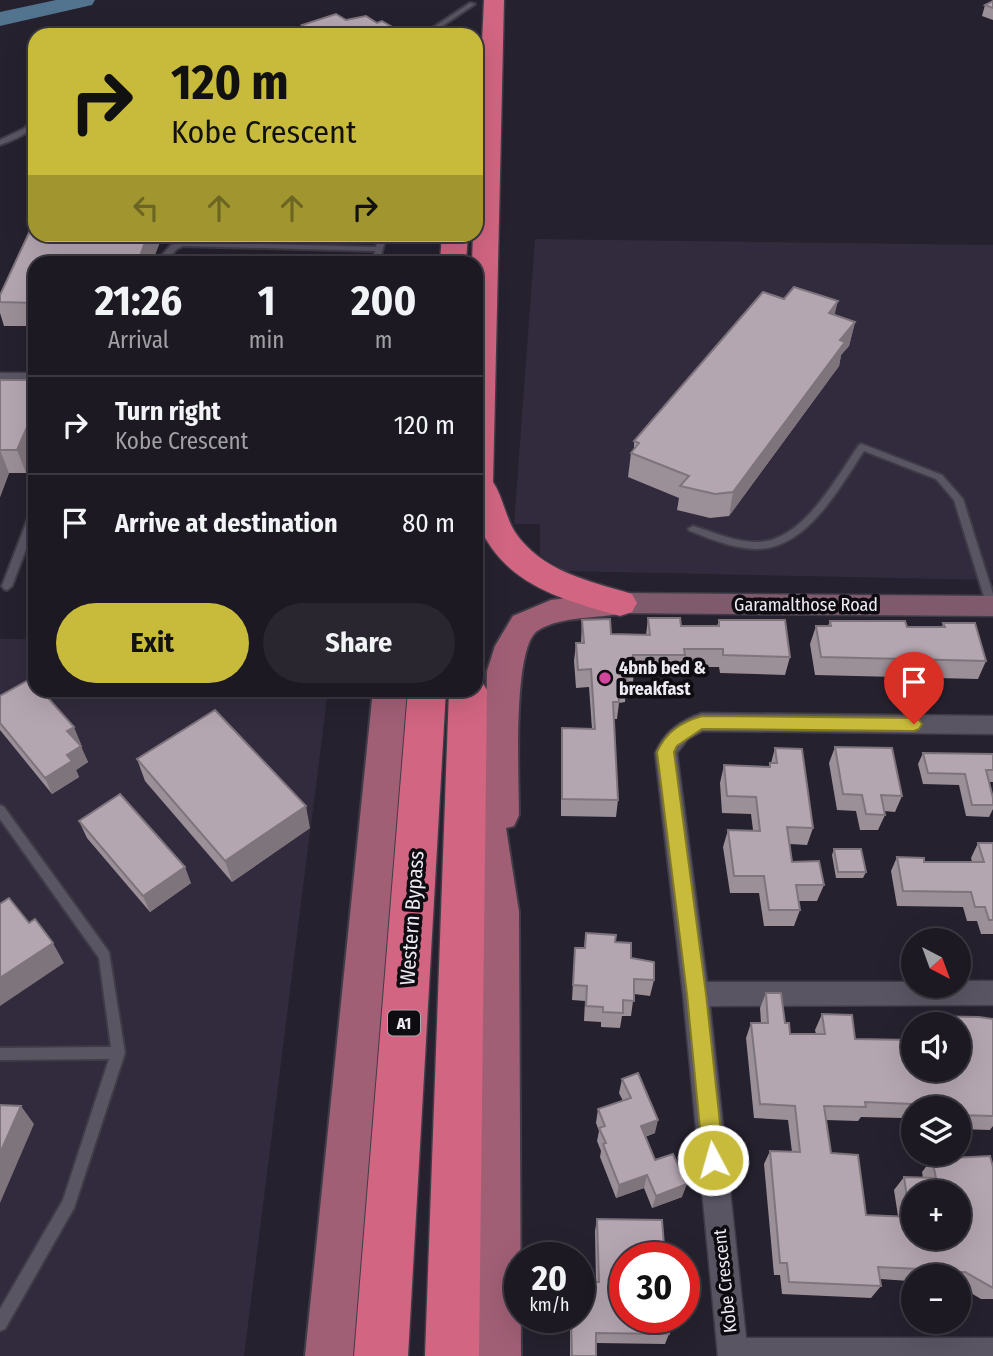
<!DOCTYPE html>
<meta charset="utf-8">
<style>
body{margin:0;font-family:"Fira Sans Condensed",sans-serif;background:#29262f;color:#f1f3f6;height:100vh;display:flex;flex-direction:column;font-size:26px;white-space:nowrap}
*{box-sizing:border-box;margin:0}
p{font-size:23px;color:#a0a0a5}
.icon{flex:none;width:38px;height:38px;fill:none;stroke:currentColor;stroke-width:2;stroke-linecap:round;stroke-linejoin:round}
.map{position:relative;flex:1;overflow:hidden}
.sheet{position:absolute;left:28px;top:256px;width:455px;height:441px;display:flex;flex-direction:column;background:#1c1922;border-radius:21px;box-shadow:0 7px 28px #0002,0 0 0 2px #3a3840}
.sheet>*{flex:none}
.guide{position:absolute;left:28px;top:28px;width:455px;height:214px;border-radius:21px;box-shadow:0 7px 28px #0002,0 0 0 2px #3a3840;background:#c8bb3b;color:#111;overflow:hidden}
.needle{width:46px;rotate:139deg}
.fabs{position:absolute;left:901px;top:928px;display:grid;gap:14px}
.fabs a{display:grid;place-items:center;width:70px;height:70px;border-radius:50%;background:#1c1922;box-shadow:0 7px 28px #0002,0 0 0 2px #3a3840;font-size:35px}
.speed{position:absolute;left:504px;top:1242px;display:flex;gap:14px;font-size:35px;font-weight:700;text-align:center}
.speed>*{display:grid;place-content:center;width:91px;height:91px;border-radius:50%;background:#1c1922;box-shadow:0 7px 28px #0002,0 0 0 2px #3a3840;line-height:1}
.speed small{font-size:18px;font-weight:400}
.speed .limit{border:10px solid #d22;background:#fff;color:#111}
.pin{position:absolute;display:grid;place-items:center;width:60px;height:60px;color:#fff;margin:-72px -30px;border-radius:50% 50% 50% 0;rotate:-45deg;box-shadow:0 0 7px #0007}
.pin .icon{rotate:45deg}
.me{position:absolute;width:77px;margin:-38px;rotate:354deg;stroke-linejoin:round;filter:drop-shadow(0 0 5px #0008)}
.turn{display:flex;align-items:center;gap:24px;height:147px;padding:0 28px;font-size:32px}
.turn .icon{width:91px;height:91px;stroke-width:2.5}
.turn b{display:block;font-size:49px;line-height:60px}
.lanes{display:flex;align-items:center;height:66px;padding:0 28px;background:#0003;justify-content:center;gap:35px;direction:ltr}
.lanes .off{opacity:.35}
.eta{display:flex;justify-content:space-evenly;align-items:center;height:119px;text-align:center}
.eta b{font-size:42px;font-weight:700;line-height:49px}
.action{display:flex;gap:14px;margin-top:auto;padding:14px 28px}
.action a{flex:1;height:80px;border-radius:42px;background:#c8bb3b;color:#111;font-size:28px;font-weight:700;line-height:80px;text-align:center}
.action a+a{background:#29262f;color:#f1f3f6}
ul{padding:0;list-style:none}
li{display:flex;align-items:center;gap:21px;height:98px;padding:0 28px;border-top:2px solid #3a3840}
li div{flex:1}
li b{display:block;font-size:26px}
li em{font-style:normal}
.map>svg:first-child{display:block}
.built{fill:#312b3d}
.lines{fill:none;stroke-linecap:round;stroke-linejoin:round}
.river{fill:#52748e;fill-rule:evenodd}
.lane-casing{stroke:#403c47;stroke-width:4}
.street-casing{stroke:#403c47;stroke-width:3}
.secondary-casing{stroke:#403c47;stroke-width:3}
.primary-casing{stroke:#403c47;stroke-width:4}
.highway-casing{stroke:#403c47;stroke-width:3}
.lane{fill:#5a5563;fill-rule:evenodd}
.street{fill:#5a5563;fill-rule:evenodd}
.secondary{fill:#7e5a6c;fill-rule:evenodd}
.primary{fill:#a15f76;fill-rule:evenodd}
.highway{fill:#d16582;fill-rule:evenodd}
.wall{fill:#9b8f98}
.shaded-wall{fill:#7e747c}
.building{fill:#b4a6b1;stroke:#7e747c;stroke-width:2;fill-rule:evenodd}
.route{fill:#c8bb3b;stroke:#827a26;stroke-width:2}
.hotel-dot{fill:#d1479c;stroke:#0e0c11;stroke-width:2.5}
.labels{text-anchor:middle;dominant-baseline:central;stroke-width:7;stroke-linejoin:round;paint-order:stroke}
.shield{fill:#0e0c11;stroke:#aaa7af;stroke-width:2}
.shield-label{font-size:16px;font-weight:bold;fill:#edeaf3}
.street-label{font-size:18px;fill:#edeaf3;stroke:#0e0c11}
.poi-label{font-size:18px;font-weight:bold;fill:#edeaf3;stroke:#0e0c11;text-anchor:start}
.near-street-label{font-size:21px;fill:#edeaf3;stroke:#0e0c11}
</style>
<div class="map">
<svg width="993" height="1356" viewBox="0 0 993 1356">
<rect width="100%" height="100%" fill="#25212e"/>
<g class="built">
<path d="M 535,239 L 993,245 L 993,580 L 564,571 L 540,555 L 540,524 L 514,524 Z"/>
<path d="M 0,639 L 35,639 L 35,690 L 328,690 L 244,1356 L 0,1356 Z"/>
</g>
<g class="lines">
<path class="river" d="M 56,0 L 95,0 L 92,5 L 0,26 L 0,12 Z"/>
<defs>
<g id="lane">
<path d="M 470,3 L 475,4 L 429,35 L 422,35 Z"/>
<path d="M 35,117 C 35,133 13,140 0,145 L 0,140 L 25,128 Z"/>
<path d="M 379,234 L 387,234 L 379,262 L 372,262 L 375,251 L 183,246 L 177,249 L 164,262 L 156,262 L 171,245 L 182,242 L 376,247 Z"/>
<path d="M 862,444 L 942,475 L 963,499 L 993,594 L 993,609 L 988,609 L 987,606 L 954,500 L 936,479 L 864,451 C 840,487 807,549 757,549 C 734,549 711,539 690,531 L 688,529 L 693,526 C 714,532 734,542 756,542 C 802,543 836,478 859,445 Z"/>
<path d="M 35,510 L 35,525 L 12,586 L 7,590 L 4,589 L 2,586 L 30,513 Z"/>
<path d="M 0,805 L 4,807 L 109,952 L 125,1053 L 74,1208 L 5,1329 L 0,1331 L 0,1309 L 63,1200 L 109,1059 L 0,1060 L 0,1048 L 111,1047 L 99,958 L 0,819 Z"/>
</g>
<g id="street">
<rect x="0" y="373" width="35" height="10"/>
<path d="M 702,713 L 993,716 L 993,734 L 703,731 L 688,739 L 677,753 L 707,982 L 914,982 L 914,985 L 959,985 L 959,981 L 993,981 L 993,1005 L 710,1006 L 746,1338 L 993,1338 L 993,1356 L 718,1356 L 683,994 L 655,753 C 665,731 679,721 702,713 Z"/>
</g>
<path id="secondary" d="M 620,593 L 993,596 L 993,616 L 620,613 L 610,610 L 606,603 L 610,596 Z"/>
<g id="primary">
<path d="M 620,591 L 631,595 L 636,603 L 631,611 C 602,620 563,614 537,631 C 512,649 519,782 519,815 L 514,826 L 506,828 L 519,912 L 521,1356 L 473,1356 L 481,912 L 461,772 L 467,762 L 479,758 L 485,760 L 487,671 L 495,646 L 513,616 L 551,600 Z"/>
<path d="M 373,690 L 407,690 L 353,1356 L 305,1356 Z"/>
</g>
<g id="highway">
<path d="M 484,0 L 504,0 L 493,482 C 503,497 505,516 515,532 C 542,572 590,581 632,594 L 637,603 L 632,612 L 620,616 C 565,600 510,587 482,532 L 476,533 L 476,262 L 472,262 L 473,234 L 476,234 L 476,168 Z"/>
<path d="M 442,234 L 468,234 L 466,262 L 440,262 Z"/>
<path d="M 476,678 L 481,680 L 487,690 L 479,1356 L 425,1356 L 449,690 L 476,690 Z"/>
<path d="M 408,690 L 446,690 L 408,1356 L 354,1356 Z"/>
</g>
</defs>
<use href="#lane" class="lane-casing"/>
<use href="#street" class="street-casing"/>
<use href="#secondary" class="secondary-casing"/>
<use href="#primary" class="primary-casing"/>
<use href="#highway" class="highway-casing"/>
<use href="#lane" class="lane"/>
<use href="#street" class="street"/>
<use href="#secondary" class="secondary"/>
<use href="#primary" class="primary"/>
<use href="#highway" class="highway"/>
</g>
<g class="wall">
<path d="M 993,1 L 993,20 L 982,16 L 985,5 Z"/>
<path d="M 346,20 L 377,23 L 303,33 L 302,25 Z"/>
<path d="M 35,220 L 35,234 L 176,234 L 160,242 L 152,262 L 35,262 L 35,344 L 31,331 L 33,326 L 4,326 L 0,313 L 0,295 Z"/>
<path d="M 301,234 L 378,234 L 374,244 L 326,243 L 326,238 L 307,238 Z"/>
<path d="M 835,315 L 855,322 L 849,346 L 841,355 L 839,366 L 729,516 L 710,518 L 677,510 L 679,498 L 628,477 L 631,453 L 634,449 L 634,441 Z"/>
<path d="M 0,380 L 35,380 L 35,451 L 26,473 L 9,473 L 0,497 Z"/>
<path d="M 648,618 L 681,626 L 717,626 L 719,620 L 790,657 L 785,675 L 720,673 L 719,667 L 683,667 L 682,673 L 634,673 L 632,690 L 626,690 L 625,702 L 619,703 L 617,719 L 614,719 L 618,800 L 616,817 L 561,816 L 561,746 L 562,728 L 592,729 L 589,687 L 576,688 L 574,661 L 576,643 L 581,643 L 582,620 L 611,634 L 646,635 Z"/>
<path d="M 830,621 L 907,627 L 942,627 L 943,623 L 986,661 L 978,679 L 815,675 L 810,644 L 816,626 L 828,626 Z"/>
<path d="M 0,696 L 81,744 L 79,744 L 88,762 L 76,770 L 79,777 L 52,794 L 0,730 Z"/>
<path d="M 835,747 L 902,796 L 895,812 L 884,811 L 885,815 L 878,830 L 860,830 L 856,811 L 837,810 L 829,763 Z"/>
<path d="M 775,748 L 813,828 L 807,845 L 790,844 L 792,862 L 824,885 L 817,901 L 798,901 L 800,910 L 794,926 L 764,926 L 759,893 L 730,893 L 723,847 L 728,830 L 753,830 L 751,814 L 722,813 L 720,783 L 724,765 L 769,767 L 770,763 L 771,763 Z"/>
<path d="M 923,753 L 993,754 L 993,782 L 989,782 L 993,798 L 993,809 L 989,817 L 966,816 L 959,785 L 923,784 L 918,764 Z"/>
<path d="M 137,759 L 310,828 L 232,882 L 145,781 Z"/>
<path d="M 79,821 L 191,883 L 150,912 L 87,838 Z"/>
<path d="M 978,843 L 993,843 L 993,934 L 981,934 L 977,921 L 967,921 L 963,907 L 897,906 L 891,871 L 897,857 L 924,862 L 972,862 L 971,858 Z"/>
<path d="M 834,849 L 866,872 L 863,878 L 836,878 L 832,855 Z"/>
<path d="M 586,933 L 615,942 L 654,980 L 650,996 L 634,994 L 631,1016 L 622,1016 L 620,1028 L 601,1027 L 601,1022 L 584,1021 L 585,1001 L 572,1000 L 575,948 L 584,948 Z"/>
<path d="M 766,993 L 785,1023 L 790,1034 L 816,1034 L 815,1030 L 822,1014 L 855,1039 L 914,1069 L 959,1024 L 920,1024 L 925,1016 L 993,1019 L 993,1126 L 990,1130 L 959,1129 L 959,1108 L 914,1108 L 914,1128 L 905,1128 L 903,1118 L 861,1117 L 858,1121 L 826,1120 L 831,1153 L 866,1215 L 898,1216 L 894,1190 L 904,1177 L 923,1178 L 922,1172 L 932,1159 L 993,1167 L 993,1299 L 981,1299 L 959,1286 L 959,1276 L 914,1276 L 914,1284 L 909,1284 L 909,1281 L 880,1279 L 881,1286 L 871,1298 L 782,1294 L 780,1275 L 774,1275 L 764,1164 L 770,1151 L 792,1152 L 788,1120 L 754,1118 L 746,1038 L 751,1023 L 761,1023 L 760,1008 Z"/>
<path d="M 622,1079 L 655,1133 L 645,1137 L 655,1160 L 682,1197 L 652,1208 L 644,1188 L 616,1198 L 600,1157 L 601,1151 L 597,1141 L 599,1131 L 596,1123 L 598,1109 L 623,1101 L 619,1093 Z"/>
<path d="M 597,1219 L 669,1334 L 665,1344 L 596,1343 L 596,1356 L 570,1356 L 570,1318 L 579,1318 L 583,1312 L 582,1293 L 584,1282 L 596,1282 L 595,1231 Z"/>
</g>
<g class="shaded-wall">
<path d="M 148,234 L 176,234 L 160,242 L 152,262 L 138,262 Z"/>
<path d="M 373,234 L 378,234 L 374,244 Z"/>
<path d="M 838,301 L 832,325 L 829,313 Z"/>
<path d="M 855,322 L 849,346 L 841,355 L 839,366 L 729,516 L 733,492 L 840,340 Z"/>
<path d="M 35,409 L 35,451 L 26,473 L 17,450 Z"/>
<path d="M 0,450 L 9,473 L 0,497 Z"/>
<path d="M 74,727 L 81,744 L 74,748 L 67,731 Z"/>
<path d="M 81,746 L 88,762 L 76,770 L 79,777 L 52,794 L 45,778 L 67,755 Z"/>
<path d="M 306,806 L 310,828 L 232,882 L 225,861 Z"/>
<path d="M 185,867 L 191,883 L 150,912 L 143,896 Z"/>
<path d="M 53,943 L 64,963 L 0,1006 L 0,978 Z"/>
<path d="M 21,1106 L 34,1124 L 0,1203 L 0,1153 Z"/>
<path d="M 658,1120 L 655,1133 L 638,1139 L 641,1126 Z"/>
<path d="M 647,1175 L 644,1188 L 616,1198 L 619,1185 Z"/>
<path d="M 687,1184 L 682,1197 L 652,1208 L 656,1196 Z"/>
</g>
<g class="building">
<path d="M 993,1 L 993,8 L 985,5 Z"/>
<path d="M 336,14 L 346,20 L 366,16 L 377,23 L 382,21 L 406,35 L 295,35 L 311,31 L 302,25 Z"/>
<path d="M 157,28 L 183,28 L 181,35 L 154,35 Z"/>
<path d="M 35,220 L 35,234 L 148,234 L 138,262 L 35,262 L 35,303 L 0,302 L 0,295 Z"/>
<path d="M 794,287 L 838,301 L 829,313 L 855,322 L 840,340 L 845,342 L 733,492 L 715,494 L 680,486 L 689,476 L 631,453 L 639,443 L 634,441 L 763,292 L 784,299 Z"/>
<path d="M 35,322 L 35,331 L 31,331 Z"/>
<path d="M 0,380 L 35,380 L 35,409 L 17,450 L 0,450 Z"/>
<path d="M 648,618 L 680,618 L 681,626 L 719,626 L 719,620 L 785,620 L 790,657 L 723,655 L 723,649 L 684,649 L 685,655 L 633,655 L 634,672 L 626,672 L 627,684 L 618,685 L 619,702 L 613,702 L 618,800 L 562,799 L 562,728 L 595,729 L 591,669 L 578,670 L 576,643 L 584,643 L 582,620 L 610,619 L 611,634 L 650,635 Z"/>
<path d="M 830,621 L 905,621 L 907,627 L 945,627 L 943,623 L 975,623 L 986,661 L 821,657 L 816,626 L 831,626 Z"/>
<path d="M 32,678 L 35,682 L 35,690 L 41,690 L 74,727 L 67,731 L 81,746 L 67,755 L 72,761 L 45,778 L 0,723 L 0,696 Z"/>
<path d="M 215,710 L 306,806 L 225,861 L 137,759 Z"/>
<path d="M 835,747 L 892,748 L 902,796 L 881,795 L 885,815 L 866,814 L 862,795 L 843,794 Z"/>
<path d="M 775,748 L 802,749 L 813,828 L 787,827 L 792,862 L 819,861 L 824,885 L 796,885 L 800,910 L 769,910 L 764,876 L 734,876 L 728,830 L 760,831 L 756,797 L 727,796 L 724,765 L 770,767 L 770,763 L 777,763 Z"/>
<path d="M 923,753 L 993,754 L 993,770 L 986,770 L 993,798 L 993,805 L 972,805 L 965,774 L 928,773 Z"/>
<path d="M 120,794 L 185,867 L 143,896 L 79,821 Z"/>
<path d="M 978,843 L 993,843 L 993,920 L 989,920 L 985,907 L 975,907 L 971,892 L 903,891 L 897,857 L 924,858 L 924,862 L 984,862 Z"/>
<path d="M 834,849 L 861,849 L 866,872 L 838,872 Z"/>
<path d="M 9,898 L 29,923 L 35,919 L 53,943 L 0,978 L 0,904 Z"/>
<path d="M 586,933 L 616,935 L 615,942 L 631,943 L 631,958 L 654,962 L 654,980 L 634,979 L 634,1001 L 623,1000 L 623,1013 L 603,1012 L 603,1007 L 586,1006 L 587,986 L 573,985 L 575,948 L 585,948 Z"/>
<path d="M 766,993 L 781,993 L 785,1023 L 789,1023 L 790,1034 L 825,1034 L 822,1014 L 852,1015 L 855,1039 L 914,1040 L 914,1069 L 959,1069 L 959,1024 L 927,1024 L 925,1016 L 979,1017 L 993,1019 L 993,1116 L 959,1115 L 959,1108 L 914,1108 L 913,1104 L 865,1102 L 866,1107 L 824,1106 L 831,1153 L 858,1155 L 866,1215 L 910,1217 L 904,1177 L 936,1178 L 932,1159 L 990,1156 L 993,1167 L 993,1288 L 965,1272 L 920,1273 L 919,1269 L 878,1267 L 881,1286 L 789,1282 L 787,1263 L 780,1263 L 770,1151 L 800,1152 L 795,1106 L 760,1104 L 751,1023 L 768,1023 ZM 914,1192 L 959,1192 L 959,1237 L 914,1237 Z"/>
<path d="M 638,1073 L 658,1120 L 641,1126 L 655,1160 L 673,1154 L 687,1184 L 656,1196 L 647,1175 L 619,1185 L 603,1144 L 606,1143 L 599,1128 L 605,1126 L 598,1109 L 631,1098 L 622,1079 Z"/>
<path d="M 0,1105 L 21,1106 L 0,1153 Z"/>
<path d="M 597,1219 L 662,1220 L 665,1258 L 625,1258 L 625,1318 L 668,1318 L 669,1334 L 596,1333 L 596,1356 L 572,1356 L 571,1318 L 579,1318 L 579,1312 L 585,1312 L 584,1282 L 599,1282 Z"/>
</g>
<path class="route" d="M 702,716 L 914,718 L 919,720 L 922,724 L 919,729 L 914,731 L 702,729 L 677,746 L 674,752 L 706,994 L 724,1160 L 721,1167 L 713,1170 L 706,1167 L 703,1160 L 687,994 L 657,752 C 666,732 681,722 702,716 Z"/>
<circle class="hotel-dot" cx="605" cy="678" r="7"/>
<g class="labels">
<rect class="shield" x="388" y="1010.5" width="32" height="25" rx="5"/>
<g class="shield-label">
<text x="404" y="1023">A1</text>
</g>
<g class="street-label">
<text x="806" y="605">Garamalthose Road</text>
<text transform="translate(725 1281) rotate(-96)">Kobe Crescent</text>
</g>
<g class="poi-label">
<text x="619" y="668">4bnb bed &amp;<tspan x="619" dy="21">breakfast</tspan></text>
</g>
<g class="near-street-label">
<text transform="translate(412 918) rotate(-86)">Western Bypass</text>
</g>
</g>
</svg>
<div class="fabs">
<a><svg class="needle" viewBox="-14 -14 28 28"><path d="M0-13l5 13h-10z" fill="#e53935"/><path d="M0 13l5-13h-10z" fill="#a0a0a5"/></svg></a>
<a><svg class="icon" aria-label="sound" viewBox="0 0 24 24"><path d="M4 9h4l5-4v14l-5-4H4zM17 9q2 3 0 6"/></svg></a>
<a><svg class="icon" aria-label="layers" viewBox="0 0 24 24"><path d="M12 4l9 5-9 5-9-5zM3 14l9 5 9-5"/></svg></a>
<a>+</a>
<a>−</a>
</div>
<div class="speed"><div>20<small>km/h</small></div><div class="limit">30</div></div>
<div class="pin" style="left:914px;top:724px;background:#d93025"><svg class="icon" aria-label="arrive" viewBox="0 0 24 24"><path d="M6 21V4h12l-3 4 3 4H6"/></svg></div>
<svg class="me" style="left:713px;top:1160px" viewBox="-20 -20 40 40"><circle r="17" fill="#c8bb3b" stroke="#fff" stroke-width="3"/><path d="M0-11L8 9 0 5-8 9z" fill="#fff"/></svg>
<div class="guide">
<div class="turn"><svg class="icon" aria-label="right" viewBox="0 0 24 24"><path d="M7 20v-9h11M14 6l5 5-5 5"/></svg><div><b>120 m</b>Kobe Crescent</div></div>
<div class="lanes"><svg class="icon off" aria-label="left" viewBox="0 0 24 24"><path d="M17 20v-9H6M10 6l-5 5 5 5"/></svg><svg class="icon off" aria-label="ahead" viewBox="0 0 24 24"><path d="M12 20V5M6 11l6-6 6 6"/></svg><svg class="icon off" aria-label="ahead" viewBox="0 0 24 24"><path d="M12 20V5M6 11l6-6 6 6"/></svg><svg class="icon" aria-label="right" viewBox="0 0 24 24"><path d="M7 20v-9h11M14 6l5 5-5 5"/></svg></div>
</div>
<section class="sheet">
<div class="eta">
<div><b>21:26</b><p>Arrival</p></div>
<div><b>1</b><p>min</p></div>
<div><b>200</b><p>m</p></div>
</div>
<ul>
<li><svg class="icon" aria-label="right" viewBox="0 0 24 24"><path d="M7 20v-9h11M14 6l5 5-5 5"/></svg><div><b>Turn right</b><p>Kobe Crescent</p></div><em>120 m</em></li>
<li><svg class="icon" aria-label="arrive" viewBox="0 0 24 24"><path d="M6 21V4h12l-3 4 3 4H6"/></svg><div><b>Arrive at destination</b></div><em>80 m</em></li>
</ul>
<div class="action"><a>Exit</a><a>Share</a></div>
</section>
</div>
